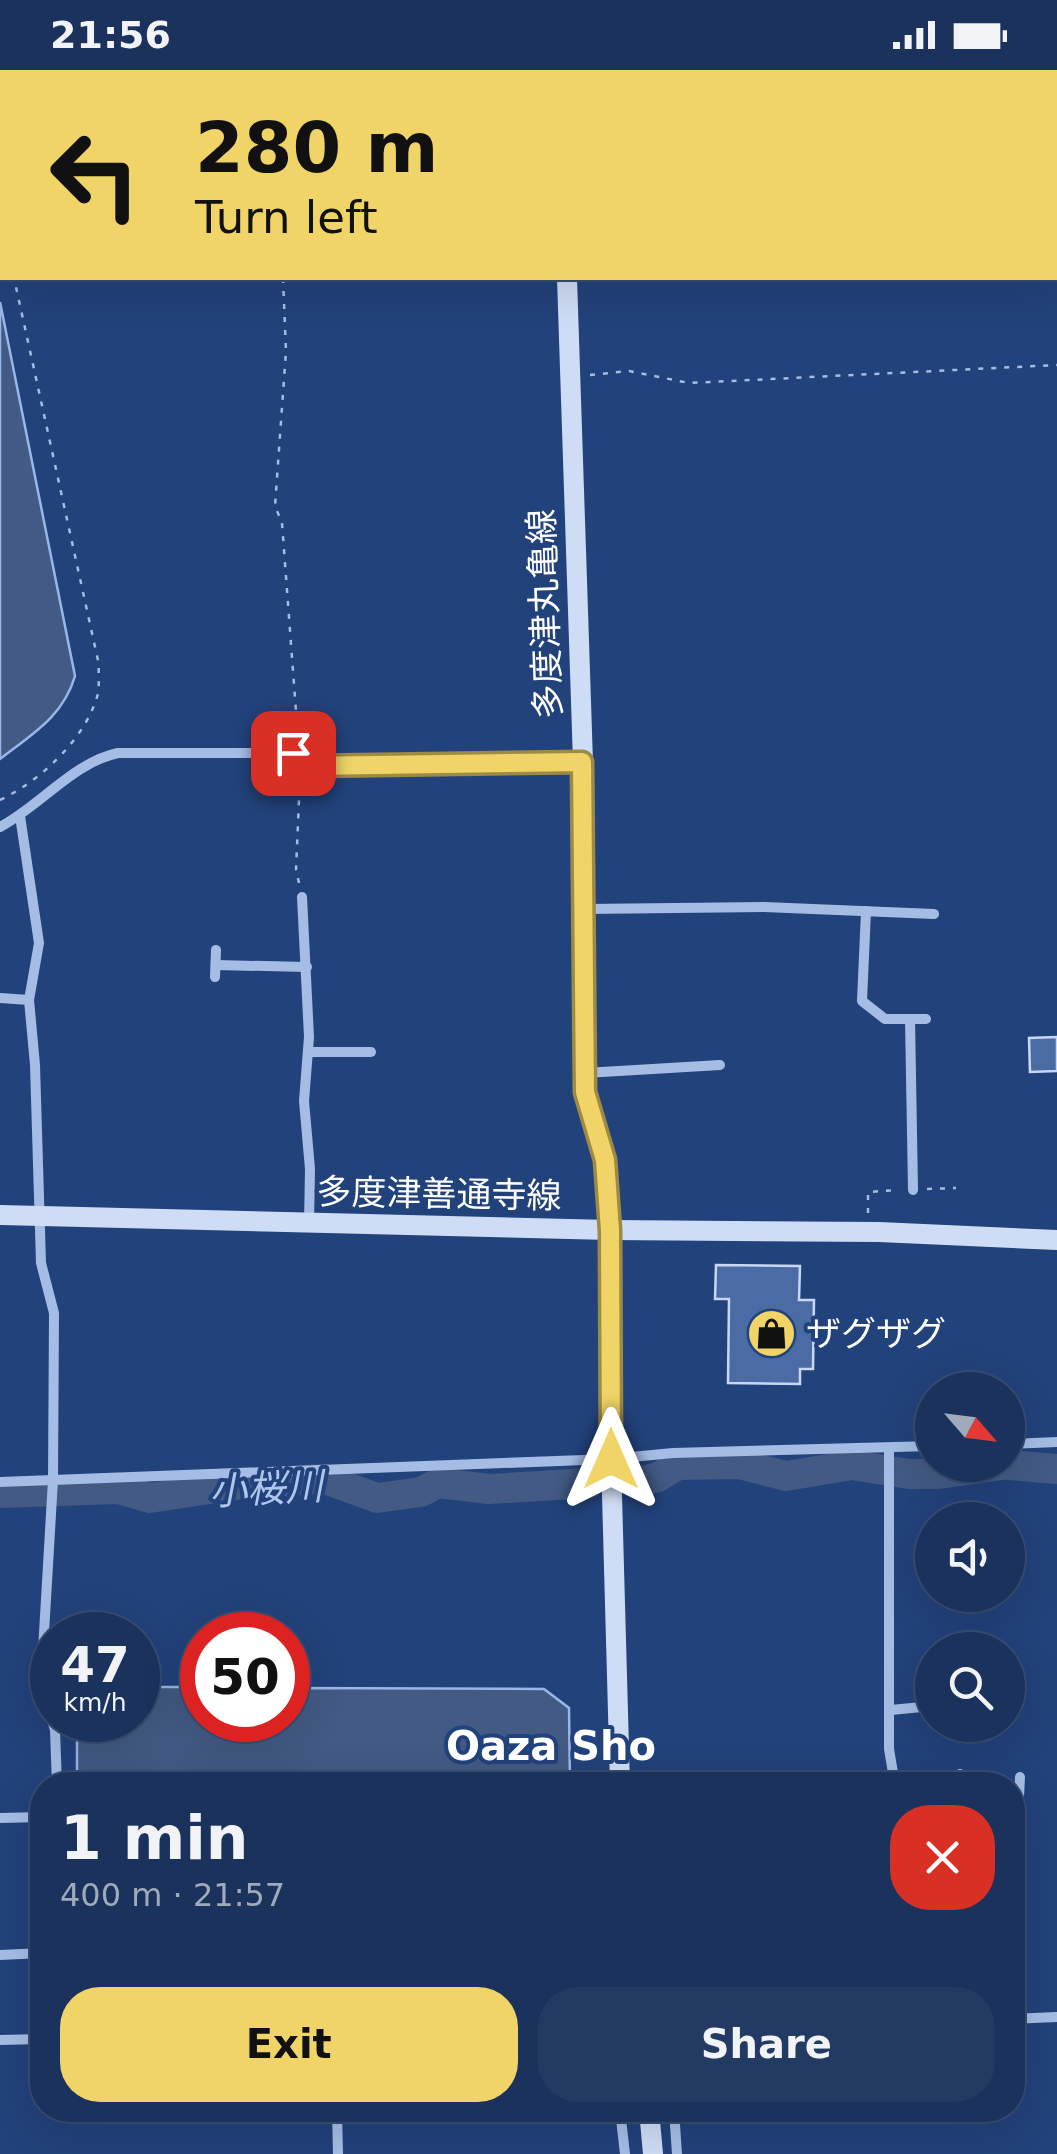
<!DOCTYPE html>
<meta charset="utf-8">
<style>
body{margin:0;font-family:"DejaVu Sans","Noto Sans JP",sans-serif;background:#233a62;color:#f1f3f6;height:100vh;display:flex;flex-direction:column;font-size:38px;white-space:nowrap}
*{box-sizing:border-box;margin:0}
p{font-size:32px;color:#9faabb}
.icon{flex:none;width:55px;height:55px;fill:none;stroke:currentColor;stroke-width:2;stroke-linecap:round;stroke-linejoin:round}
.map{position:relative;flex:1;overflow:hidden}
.panel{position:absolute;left:30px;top:1702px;width:995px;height:350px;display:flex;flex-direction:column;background:#1a325c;border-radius:40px;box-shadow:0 10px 40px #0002,0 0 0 2px #384d72}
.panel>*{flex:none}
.guide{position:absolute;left:0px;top:0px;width:1058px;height:210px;box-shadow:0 10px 40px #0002,0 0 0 2px #384d72;background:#f1d467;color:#111;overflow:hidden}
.needle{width:65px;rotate:118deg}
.controls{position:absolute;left:915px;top:1302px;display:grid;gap:20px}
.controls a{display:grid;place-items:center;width:110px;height:110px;border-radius:50%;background:#1a325c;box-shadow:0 10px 40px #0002,0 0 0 2px #384d72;font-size:50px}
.speed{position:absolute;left:30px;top:1542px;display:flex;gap:20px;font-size:50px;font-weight:700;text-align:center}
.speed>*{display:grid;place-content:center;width:130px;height:130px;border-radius:50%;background:#1a325c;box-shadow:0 10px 40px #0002,0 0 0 2px #384d72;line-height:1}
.speed small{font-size:25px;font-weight:400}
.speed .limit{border:15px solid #d22;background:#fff;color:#111}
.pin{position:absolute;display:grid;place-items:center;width:85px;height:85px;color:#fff;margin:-42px;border-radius:20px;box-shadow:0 5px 15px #0006}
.me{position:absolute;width:110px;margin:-55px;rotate:0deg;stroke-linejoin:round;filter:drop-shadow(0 0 8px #0008)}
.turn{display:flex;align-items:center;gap:35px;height:210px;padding:0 30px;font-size:45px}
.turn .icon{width:130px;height:130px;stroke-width:2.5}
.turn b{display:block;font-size:70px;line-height:85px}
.round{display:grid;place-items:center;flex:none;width:105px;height:105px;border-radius:40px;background:#233a62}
.summary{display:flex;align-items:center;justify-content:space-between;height:170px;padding:0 30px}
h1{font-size:60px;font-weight:600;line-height:75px}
.primary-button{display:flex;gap:20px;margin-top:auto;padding:20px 30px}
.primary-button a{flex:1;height:115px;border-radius:40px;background:#f1d467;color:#111;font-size:40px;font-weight:600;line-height:115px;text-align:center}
.primary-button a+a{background:#233a62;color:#f1f3f6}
.status{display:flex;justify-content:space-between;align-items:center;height:70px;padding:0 50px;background:#1a325c;direction:ltr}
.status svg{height:28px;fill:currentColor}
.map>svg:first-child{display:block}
.water{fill:#425a84;stroke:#99b6e6;stroke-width:2.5}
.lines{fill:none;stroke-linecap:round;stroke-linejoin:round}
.river{stroke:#425a84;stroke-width:30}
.building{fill:#4b6ba4;stroke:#c8d8f4;stroke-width:2.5}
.path{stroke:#a5bde5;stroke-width:2.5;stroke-dasharray:5 8;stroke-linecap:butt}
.street{stroke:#a5bde5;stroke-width:10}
.secondary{stroke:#cedcf5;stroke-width:20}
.route-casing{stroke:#9d8a43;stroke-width:25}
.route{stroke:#f1d467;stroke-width:18}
.labels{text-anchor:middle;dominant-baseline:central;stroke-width:8;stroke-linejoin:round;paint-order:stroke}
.street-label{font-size:35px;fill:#fff;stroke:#22427b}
.poi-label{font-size:35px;fill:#fff;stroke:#22427b;text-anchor:start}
.water-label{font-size:38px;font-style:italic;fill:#b0c7ed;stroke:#22427b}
.quarter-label{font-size:40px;font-weight:bold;fill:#fff;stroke:#22427b}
</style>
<div class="status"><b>21:56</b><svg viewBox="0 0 49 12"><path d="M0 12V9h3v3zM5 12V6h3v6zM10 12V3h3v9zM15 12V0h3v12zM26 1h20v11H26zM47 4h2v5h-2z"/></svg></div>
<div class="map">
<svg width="1057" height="2084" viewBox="0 0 1057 2084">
<rect width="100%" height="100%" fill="#22427b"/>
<g class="water">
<path d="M 0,232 L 75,606 C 63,647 32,664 0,689 Z"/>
<path d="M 138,1617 L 202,1617 L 202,1650 L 288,1650 L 288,1618 L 544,1619 L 569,1638 L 570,1715 L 77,1715 L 77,1665 L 82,1650 L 138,1650 Z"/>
</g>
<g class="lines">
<g class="river">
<path d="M 1008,1395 L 1057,1399"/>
<path d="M 635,1413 L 658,1407 L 678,1395 L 739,1394 L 786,1406 L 852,1395 L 909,1404 L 939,1404 L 1002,1395"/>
<path d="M 0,1423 L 119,1419 L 150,1428 L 249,1413 L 325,1409 L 377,1428 L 421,1422 L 438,1413 L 489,1419 L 589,1413"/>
</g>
</g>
<g class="building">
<path d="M 1057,967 L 1057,1001 L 1030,1002 L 1029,968 Z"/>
<path d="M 716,1195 L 800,1196 L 799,1230 L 814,1230 L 813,1299 L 800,1299 L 800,1314 L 728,1313 L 729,1229 L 715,1229 Z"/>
</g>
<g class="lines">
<g class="path">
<path d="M 285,0 L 285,2"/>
<path d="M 807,2 L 807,0"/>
<path d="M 0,175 L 2,178"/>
<path d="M 283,208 L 286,281 L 275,436 L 282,453 L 298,668"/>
<path d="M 590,305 L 629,301 L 689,313 L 1057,295"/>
<path d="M 0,730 C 40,711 84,670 97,627 C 100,617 98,605 99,595 L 14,208"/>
<path d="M 299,813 L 296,800 L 300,706"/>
<path d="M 927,1119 L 956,1118"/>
<path d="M 868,1143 L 868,1122 L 899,1120"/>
</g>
<g class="street">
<path d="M 1055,17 L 1057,17"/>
<path d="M 0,49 L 2,49"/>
<path d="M 20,746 L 39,873 L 29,930 L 35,995 L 41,1193 L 54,1243 L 53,1410 L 41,1614 L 55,1660 L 57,1715"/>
<path d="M 0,757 C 40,736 74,692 118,683 L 293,683 L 309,697 L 583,692"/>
<path d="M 302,827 L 309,967 L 304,1031 L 310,1099 L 309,1153"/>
<path d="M 585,839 L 764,837 L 934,844"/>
<path d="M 866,841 L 862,931 L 885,949 L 926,949"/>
<path d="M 216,895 L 307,897"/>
<path d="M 215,907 L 216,880"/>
<path d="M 0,928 L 29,930"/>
<path d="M 910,949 L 913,1120"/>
<path d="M 308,982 L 371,982"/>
<path d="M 585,1003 L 720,995"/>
<path d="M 1008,1374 L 1057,1372"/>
<path d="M 889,1378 L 889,1679 L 895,1715"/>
<path d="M 0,1412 L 611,1389 L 673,1383 L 932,1376"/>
<path d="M 891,1640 L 932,1636"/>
<path d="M 960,1715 L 960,1704"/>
<path d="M 1012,1746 L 1018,1746 L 1020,1707"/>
<path d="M 0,1748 L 42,1747"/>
<path d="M 0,1885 L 42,1883"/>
<path d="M 1012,1949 L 1057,1947"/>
<path d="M 0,1970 L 42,1969"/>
<path d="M 337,2040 L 338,2084"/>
<path d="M 620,2040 L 625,2084"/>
<path d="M 674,2040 L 677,2084"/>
</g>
<g class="secondary">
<path d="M 560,0 L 560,2"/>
<path d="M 567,208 L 583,692 L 585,1022 L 605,1090 L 610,1160 L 611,1389 L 620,1715"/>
<path d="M 0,1145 L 610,1160 L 879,1162 L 1057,1170"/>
<path d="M 649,2040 L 653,2084"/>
</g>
</g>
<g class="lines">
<defs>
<path id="route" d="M 293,683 L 309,696 L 582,692 L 585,1022 L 605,1090 L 610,1160 L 611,1389"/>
</defs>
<use href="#route" class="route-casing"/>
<use href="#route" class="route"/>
</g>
<defs>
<symbol id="shop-disc" viewBox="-11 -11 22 22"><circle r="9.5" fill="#f1d467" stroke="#22427b"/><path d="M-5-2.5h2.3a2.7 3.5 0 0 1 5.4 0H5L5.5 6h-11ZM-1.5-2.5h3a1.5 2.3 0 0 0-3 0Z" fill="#111"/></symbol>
</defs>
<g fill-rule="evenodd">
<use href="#shop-disc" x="744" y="1236" width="55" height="55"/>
</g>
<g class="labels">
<g class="street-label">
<text transform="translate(545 544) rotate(-92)">多度津丸亀線</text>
<text transform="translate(439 1124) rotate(1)">多度津善通寺線</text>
</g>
<g class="poi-label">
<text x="806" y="1264">ザグザグ</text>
</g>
<g class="water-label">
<text transform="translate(266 1419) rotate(-3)">小桜川</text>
</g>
<g class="quarter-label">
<text x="551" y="1676">Oaza Sho</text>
</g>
</g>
</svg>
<div class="controls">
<a><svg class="needle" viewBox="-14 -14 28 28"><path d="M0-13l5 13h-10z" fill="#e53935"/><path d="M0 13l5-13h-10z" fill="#9faabb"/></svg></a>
<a><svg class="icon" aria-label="sound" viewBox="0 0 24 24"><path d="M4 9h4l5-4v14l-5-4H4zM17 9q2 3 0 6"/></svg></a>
<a><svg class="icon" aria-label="search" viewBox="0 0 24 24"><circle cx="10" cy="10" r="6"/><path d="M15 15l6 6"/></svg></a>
</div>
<div class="speed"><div>47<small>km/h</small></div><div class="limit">50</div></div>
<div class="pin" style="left:293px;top:683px;background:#d93025"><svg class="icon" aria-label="arrive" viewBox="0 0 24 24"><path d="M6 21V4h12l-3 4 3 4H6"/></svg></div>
<svg class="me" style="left:611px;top:1389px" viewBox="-20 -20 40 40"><path d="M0-17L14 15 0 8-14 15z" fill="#f1d467" stroke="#fff" stroke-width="4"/></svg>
<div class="guide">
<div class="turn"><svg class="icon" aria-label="left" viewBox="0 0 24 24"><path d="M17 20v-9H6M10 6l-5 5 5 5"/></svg><div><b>280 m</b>Turn left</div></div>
</div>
<section class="panel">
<div class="summary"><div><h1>1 min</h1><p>400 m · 21:57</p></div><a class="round" style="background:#d93025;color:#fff"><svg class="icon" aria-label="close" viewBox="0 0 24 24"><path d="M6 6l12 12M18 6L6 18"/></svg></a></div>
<div class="primary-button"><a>Exit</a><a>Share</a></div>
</section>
</div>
